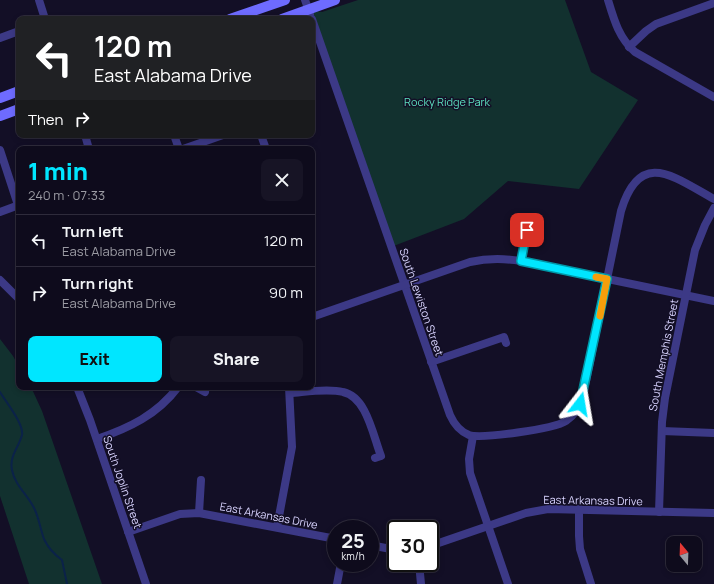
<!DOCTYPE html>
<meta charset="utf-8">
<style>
body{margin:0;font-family:Manrope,sans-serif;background:#171425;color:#f1f3f6;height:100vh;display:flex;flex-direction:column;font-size:15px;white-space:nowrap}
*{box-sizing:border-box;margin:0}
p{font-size:13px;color:#9b9ba3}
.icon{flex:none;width:22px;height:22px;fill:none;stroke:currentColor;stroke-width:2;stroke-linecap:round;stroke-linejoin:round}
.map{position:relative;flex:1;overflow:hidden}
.sheet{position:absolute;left:16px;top:146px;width:299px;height:244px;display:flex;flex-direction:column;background:#0e0b1c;border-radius:8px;box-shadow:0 2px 6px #0003,0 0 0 1px #2e2b3b}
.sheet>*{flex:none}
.banner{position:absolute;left:16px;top:16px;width:299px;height:122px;border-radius:8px;box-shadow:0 2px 6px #0003,0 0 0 1px #2e2b3b;background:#202124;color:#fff;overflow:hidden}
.needle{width:26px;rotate:341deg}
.buttons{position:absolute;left:666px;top:536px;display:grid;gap:8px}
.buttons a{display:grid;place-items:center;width:36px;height:36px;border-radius:8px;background:#0e0b1c;box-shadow:0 2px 6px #0003,0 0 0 1px #2e2b3b;font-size:20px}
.speed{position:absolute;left:327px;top:520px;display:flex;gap:8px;font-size:20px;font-weight:700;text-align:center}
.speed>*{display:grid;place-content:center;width:52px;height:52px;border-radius:50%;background:#0e0b1c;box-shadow:0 2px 6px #0003,0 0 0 1px #2e2b3b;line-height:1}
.speed small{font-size:10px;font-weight:400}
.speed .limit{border:2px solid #111;border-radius:6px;background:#fff;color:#111}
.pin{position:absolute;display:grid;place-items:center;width:34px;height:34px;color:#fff;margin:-17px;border-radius:8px;box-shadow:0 2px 6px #0006}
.me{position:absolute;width:44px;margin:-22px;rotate:14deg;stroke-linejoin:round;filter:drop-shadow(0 0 3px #0008)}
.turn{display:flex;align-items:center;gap:14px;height:84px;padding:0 12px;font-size:18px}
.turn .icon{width:52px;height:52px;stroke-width:2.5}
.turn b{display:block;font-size:28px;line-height:34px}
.then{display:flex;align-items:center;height:38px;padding:0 12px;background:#0003;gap:8px;font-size:15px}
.round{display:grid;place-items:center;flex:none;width:42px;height:42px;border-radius:8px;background:#171425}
.headline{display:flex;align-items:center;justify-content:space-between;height:68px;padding:0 12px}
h1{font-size:24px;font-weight:800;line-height:30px;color:#00e6ff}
.action{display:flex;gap:8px;margin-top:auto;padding:8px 12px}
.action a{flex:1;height:46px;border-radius:8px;background:#00e6ff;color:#111;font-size:16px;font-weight:800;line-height:46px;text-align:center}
.action a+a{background:#171425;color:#f1f3f6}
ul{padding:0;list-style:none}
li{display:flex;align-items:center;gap:12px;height:52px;padding:0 12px;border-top:1px solid #2e2b3b}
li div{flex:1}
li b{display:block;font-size:15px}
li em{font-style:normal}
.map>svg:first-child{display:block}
.green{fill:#12312f}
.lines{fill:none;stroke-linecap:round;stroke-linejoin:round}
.stream{stroke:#0b2249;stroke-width:2}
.minor{stroke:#3c3986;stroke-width:8}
.secondary{stroke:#6e6bff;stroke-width:10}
.route-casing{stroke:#0096a6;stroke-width:10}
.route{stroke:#00e6ff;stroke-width:7}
.slow{stroke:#f59e0b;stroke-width:7}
.labels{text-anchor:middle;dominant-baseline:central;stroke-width:3;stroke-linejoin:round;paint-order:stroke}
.park-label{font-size:11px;fill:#5de2c0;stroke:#130f26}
.street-label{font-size:11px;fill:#d9d4ff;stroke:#130f26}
</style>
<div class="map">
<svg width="714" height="584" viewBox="0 0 714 584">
<rect width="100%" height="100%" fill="#130f26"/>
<g class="green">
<path d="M 358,0 L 565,0 L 591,72 L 638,100 L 579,189 L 508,181 L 464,219 L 391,247 L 309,10 L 322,12 Z"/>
<path d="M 0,339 L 13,356 L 19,367 L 19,387 L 31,387 L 42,411 L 102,584 L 29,584 L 0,496 Z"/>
</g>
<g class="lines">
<path class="stream" d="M 0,392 C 6,402 24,424 22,435 C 19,447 9,456 12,470 C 15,486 29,496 35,510 C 39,519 41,531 44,539 C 48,548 55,555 62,560 L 67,584"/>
<g class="minor">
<path d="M 39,0 L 45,19"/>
<path d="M 305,0 L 310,14"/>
<path d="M 608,0 C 614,20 619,38 635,52 L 714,97"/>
<path d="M 312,19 L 450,415 C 454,424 459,431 469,435 C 481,439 554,429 566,421 C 575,415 580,407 583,396 L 621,211 C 640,148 674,177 714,199"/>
<path d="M 0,38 L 19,31"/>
<path d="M 629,47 L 646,31 L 656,24 L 714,3"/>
<path d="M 85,135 L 89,149"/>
<path d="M 174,135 L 179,149"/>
<path d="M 261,135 L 266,149"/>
<path d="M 183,149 L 223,135"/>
<path d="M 0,150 L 18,205"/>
<path d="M 0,212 L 19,205"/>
<path d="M 521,261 L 527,230"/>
<path d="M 0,280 L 19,299"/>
<path d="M 312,317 L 470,262 C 488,258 502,258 521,261 L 714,301"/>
<path d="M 431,362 L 504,337 L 506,343"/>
<path d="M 77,387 L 90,420 L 146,584"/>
<path d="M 196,387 L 205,392"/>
<path d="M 290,393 C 305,392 328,388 343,392 C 367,397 373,436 381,456 L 375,458"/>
<path d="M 662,431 L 714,433"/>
<path d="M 473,436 L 469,459 L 470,473 L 508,584"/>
<path d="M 97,439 C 129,428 157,415 178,387"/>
<path d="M 579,509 L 579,536 L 580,549 L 591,584"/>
<path d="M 659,512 L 662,422 L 665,398 L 695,250 L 705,225 L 714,208"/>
<path d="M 199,513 L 201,480"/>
<path d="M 277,527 L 292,447 L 289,387"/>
<path d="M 128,532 L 180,514 L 199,513 L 336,539"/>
<path d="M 370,545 L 396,550"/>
<path d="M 430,546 L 526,513 L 548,509 L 714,513"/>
<path d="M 419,563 L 421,584"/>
<path d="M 337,584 L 341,563"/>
</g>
<g class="secondary">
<path d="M 230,19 L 285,0"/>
<path d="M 282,19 L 335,0"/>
<path d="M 0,98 L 19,91"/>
<path d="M 0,116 L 19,109"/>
</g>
</g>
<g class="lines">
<defs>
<path id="route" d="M 527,230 L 521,261 L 607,279 L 580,404"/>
</defs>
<use href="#route" class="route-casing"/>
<use href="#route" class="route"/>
<path class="slow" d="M 596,277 L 607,279 L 600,316"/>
</g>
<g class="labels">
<g class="park-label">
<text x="447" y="101">Rocky Ridge Park</text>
</g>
<g class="street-label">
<text transform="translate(422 302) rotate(71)">South Lewiston Street</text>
<text transform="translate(663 355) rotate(-79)">South Memphis Street</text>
<text transform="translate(123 482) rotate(71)">South Joplin Street</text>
<text transform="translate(593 500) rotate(1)">East Arkansas Drive</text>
<text transform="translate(269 515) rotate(11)">East Arkansas Drive</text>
</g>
</g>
</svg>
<div class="buttons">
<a><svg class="needle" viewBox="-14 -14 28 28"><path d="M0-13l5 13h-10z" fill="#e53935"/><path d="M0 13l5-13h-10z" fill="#9b9ba3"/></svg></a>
</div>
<div class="speed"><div>25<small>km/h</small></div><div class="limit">30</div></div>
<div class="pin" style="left:527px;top:230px;background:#d93025"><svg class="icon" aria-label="arrive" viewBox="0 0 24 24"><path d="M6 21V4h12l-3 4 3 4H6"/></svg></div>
<svg class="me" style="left:580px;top:404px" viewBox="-20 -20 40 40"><path d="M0-17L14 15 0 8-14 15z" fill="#00e6ff" stroke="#fff" stroke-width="4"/></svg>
<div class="banner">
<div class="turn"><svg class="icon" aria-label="left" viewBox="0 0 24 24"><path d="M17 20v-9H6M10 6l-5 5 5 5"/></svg><div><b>120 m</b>East Alabama Drive</div></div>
<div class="then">Then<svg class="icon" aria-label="right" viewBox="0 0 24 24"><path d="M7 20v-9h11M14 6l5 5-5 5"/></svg></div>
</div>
<section class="sheet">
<div class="headline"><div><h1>1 min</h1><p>240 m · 07:33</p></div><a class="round"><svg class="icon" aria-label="close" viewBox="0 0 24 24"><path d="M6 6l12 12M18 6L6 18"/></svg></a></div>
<ul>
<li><svg class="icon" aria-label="left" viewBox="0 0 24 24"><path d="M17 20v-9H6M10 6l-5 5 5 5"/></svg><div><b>Turn left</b><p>East Alabama Drive</p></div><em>120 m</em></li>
<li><svg class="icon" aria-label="right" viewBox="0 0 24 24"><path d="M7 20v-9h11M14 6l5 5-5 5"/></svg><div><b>Turn right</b><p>East Alabama Drive</p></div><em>90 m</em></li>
</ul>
<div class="action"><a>Exit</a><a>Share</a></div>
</section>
</div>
